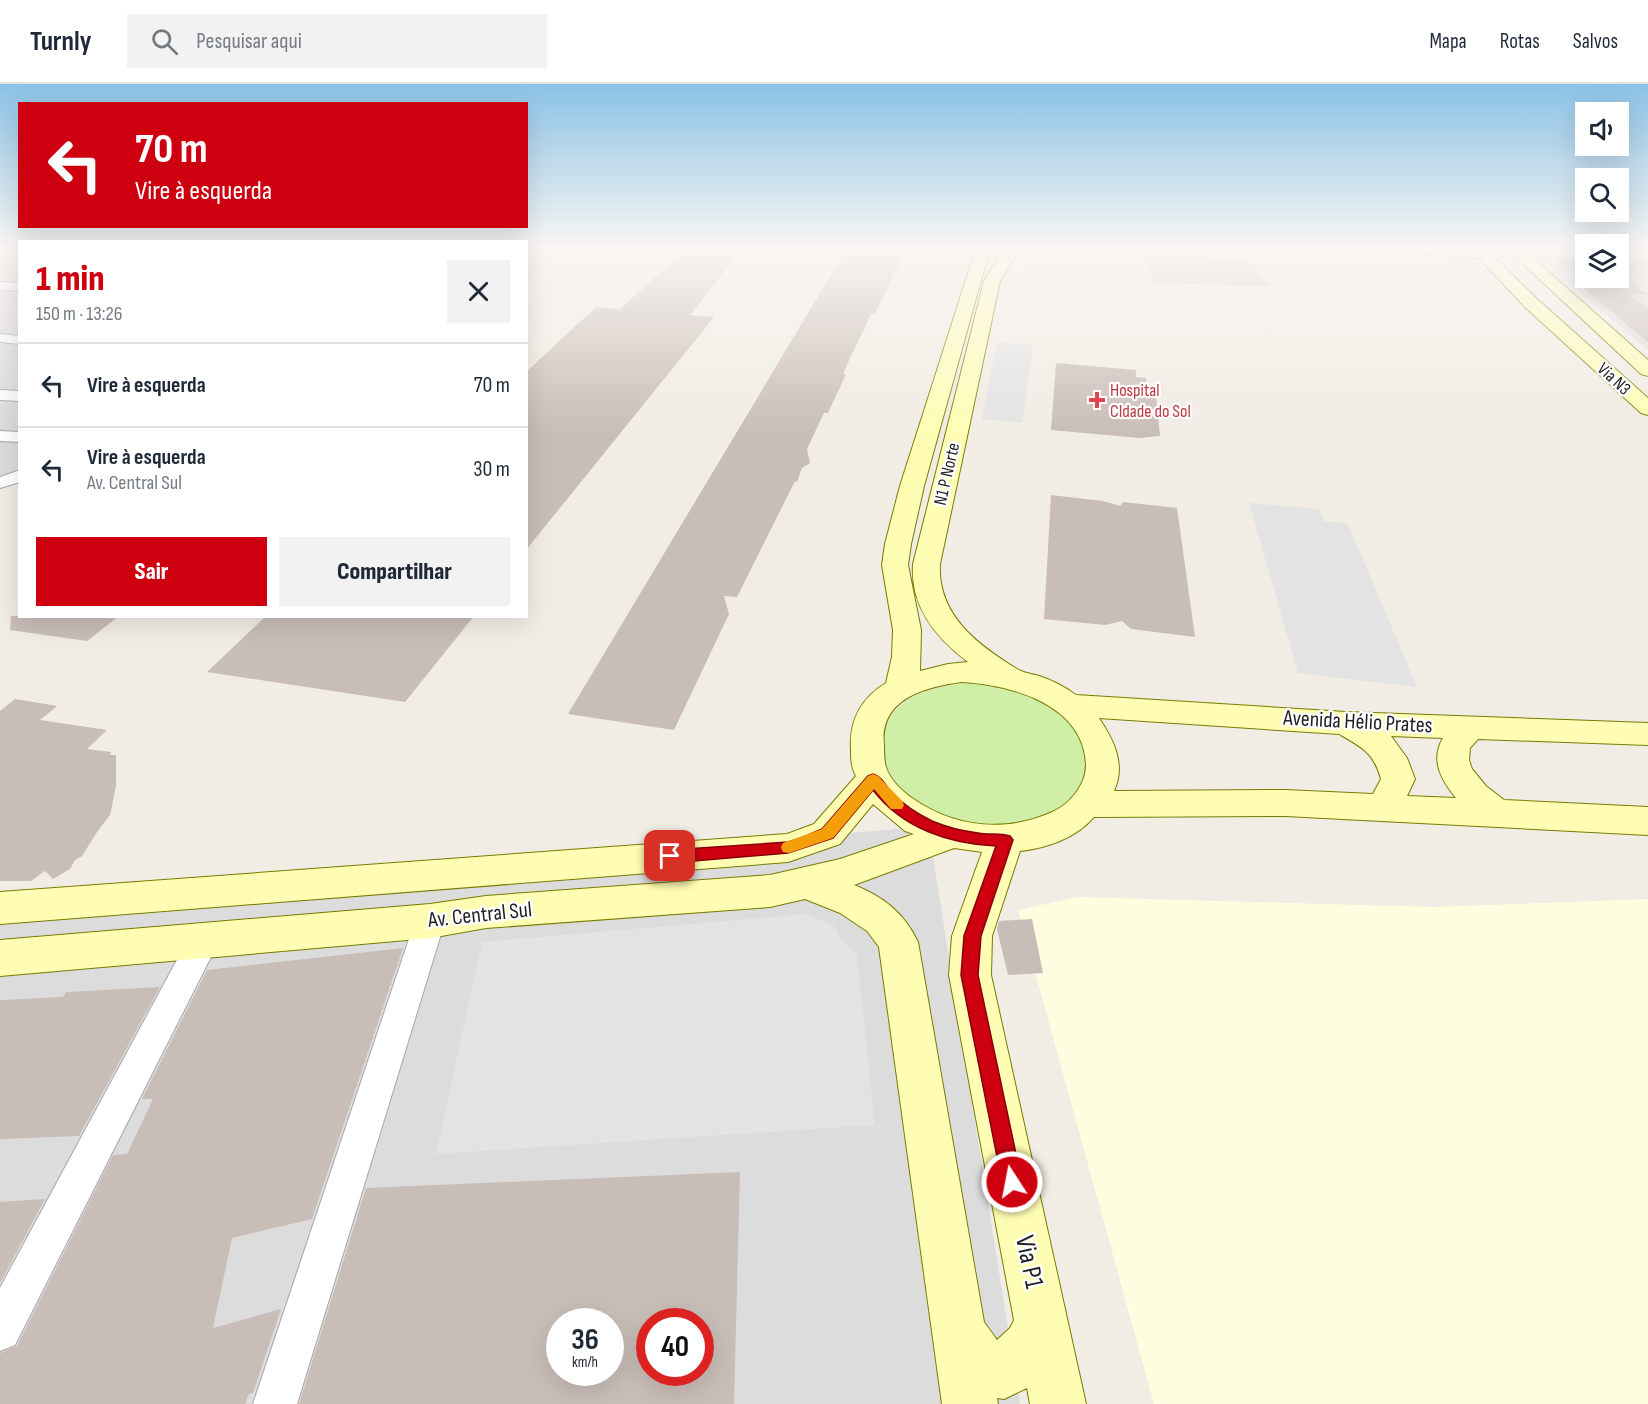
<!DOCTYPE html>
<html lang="pt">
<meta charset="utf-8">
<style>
body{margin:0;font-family:"Sofia Sans Condensed",sans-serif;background:#f2f2f3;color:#1f2937;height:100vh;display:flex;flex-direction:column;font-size:22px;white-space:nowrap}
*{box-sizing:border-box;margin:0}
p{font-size:20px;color:#747a83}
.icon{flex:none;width:33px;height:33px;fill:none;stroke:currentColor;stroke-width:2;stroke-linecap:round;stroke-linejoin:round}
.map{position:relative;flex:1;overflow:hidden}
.sheet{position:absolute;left:18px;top:156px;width:510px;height:378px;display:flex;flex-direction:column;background:#fff;border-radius:0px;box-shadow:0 6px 24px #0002}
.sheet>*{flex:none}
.hud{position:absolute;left:18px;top:18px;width:510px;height:126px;border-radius:0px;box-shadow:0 6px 24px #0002;background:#ce000f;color:#fff;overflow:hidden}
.controls{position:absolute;left:1575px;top:18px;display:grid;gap:12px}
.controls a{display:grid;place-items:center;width:54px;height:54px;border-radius:0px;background:#fff;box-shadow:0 6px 24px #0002;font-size:30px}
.speed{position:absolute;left:546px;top:1224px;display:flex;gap:12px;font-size:30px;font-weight:700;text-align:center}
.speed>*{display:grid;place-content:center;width:78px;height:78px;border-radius:50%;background:#fff;box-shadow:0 6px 24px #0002;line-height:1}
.speed small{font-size:15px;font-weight:400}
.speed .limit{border:9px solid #d22;background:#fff;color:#111}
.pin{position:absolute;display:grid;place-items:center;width:51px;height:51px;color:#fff;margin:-26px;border-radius:12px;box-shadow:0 3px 9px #0006}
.me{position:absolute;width:66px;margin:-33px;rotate:349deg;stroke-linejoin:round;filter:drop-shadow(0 0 4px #0008)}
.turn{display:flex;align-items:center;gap:21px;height:126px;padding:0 18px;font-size:27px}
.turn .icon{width:78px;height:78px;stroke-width:2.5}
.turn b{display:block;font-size:42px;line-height:51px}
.round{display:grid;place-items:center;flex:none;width:63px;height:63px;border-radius:0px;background:#f2f2f3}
.overview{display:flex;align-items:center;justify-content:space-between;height:102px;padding:0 18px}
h1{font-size:36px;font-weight:800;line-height:45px;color:#ce000f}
.action{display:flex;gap:12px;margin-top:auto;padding:12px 18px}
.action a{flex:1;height:69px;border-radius:0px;background:#ce000f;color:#fff;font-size:24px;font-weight:800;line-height:69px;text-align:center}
.action a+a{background:#f2f2f3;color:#1f2937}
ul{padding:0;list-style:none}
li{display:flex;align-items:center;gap:18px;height:84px;padding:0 18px;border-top:2px solid #e0e1e3}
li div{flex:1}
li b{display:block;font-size:22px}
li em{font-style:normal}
header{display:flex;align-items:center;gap:36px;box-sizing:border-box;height:84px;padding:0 30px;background:#fff;border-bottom:2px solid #e0e1e3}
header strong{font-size:28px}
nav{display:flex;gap:33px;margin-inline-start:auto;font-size:21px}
.search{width:420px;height:54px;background:#f2f2f3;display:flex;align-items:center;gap:15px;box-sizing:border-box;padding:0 21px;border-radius:0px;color:#747a83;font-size:22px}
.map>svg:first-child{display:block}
.residential{fill:#dddcdc;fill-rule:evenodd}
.education{fill:#fffddf}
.religious{fill:#cdcdcd}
.grass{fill:#cfefa6}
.parking{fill:#e3e3e3}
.building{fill:#c9bdb7;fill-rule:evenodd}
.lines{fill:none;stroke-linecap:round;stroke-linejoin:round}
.street-casing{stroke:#a6a6a6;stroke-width:2}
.secondary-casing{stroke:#787c00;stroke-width:2}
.street{fill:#fff;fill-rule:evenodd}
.secondary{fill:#fffdb4;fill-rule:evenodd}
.route{fill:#ce000f;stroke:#86000a;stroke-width:1.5}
.slow{fill:#f59e0b}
.health-dot{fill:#e0444e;stroke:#fff;stroke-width:2}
.labels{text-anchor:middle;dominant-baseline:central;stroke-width:4.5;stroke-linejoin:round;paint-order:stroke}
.far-street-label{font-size:18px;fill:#1f1f1f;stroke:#fff}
.far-health-label{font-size:18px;fill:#be3a42;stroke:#fff;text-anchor:start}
.street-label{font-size:22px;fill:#1f1f1f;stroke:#fff}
.near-street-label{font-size:27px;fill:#1f1f1f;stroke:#fff}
</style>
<header>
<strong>Turnly</strong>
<div class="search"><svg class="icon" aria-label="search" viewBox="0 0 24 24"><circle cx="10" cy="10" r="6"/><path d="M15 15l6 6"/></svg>Pesquisar aqui</div>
<nav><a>Mapa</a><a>Rotas</a><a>Salvos</a></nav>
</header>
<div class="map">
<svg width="1648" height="1320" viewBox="0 0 1648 1320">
<rect width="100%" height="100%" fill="#f1ece4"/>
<g class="residential">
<path d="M 0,164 L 20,164 L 19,388 L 0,397 Z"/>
<path d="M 1536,171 L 1585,174 L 1586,194 L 1618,194 L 1619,176 L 1648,178 L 1648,266 Z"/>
<path d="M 928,742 L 1020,1320 L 0,1320 L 0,827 ZM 560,1238 L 610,1238 L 610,1288 L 560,1288 ZM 650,1238 L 700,1238 L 700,1288 L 650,1288 Z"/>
</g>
<path class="education" d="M 1078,813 L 1434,823 L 1648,815 L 1648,1320 L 1154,1320 L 1018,826 Z"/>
<path class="religious" d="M 1144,171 L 1250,175 L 1270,202 L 1155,199 Z"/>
<path class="grass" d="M 973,599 C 1016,602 1085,625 1087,678 C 1088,701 1070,725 1048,733 C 1038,736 1027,741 1017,743 C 1009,745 999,743 990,743 C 873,740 829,605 973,599 Z"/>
<g class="parking">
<path d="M 997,258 L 1033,261 L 1022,339 L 982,335 Z"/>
<path d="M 1249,419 L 1319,425 L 1324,437 L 1348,440 L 1417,603 L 1298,589 Z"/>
<path d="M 806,830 L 834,842 L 843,858 L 857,871 L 875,1041 L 436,1070 L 482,858 Z"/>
</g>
<g class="building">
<path d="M 687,164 L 743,164 L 690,231 L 714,233 L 526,466 L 526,288 L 596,223 L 620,225 Z"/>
<path d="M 847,164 L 906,165 L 875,230 L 871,230 L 850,274 L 843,290 L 846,290 L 828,329 L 824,329 L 807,365 L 810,379 L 802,384 L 797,398 L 795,397 L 737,513 L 724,512 L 729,530 L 674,646 L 568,630 Z"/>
<path d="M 1558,175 L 1586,176 L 1586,194 L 1618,194 L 1618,191 L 1648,211 L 1630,211 L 1648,223 L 1648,258 L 1571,194 L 1581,194 Z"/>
<path d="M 1056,279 L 1136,286 L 1136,293 L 1146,294 L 1147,311 L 1156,311 L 1160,352 L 1140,354 L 1051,346 Z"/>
<path d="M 1051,411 L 1103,417 L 1120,422 L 1123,418 L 1177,424 L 1195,553 L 1131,545 L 1122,537 L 1105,541 L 1044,535 Z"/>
<path d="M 11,532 L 119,532 L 87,557 L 10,546 Z"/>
<path d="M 266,532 L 474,532 L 405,618 L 207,588 Z"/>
<path d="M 15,615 L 57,622 L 40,636 L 107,646 L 87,665 L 111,668 L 110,671 L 116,671 L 116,702 L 110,731 L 97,748 L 82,772 L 75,776 L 70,785 L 53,795 L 45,787 L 31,797 L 0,797 L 0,627 Z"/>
<path d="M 1032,835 L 1043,889 L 1008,891 L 997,845 L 999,837 Z"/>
<path d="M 403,864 L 312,1135 L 232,1154 L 213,1244 L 281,1225 L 253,1309 L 249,1310 L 245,1320 L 0,1320 L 0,1269 L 17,1262 L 113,1071 L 127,1070 L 153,1015 L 142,1015 L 207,886 Z"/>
<path d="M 160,903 L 79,1052 L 0,1055 L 0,916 L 63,913 L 66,908 Z"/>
<path d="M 740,1088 L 734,1320 L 299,1320 L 366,1104 ZM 560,1238 L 610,1238 L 610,1288 L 560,1288 ZM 650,1238 L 700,1238 L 700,1288 L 650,1288 Z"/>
<path d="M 45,1115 L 0,1199 L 0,1118 Z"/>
</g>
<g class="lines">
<defs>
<g id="street">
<path d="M 1521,164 L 1586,166 L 1586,174 L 1517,170 L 1511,167 L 1513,165 Z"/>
<path d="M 1618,168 L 1648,169 L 1648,177 L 1618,176 Z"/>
<path d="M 0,198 L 20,199 L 20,207 L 0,206 Z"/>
<path d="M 0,250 L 20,252 L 20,260 L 0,258 Z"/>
<path d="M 0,306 L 20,307 L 20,317 L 0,316 Z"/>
<path d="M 0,347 L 20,348 L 20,358 L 0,357 Z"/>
<path d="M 20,386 L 20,398 L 0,404 L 0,393 Z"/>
<path d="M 430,824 L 441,828 L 445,837 L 297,1320 L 253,1320 L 415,837 L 419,828 Z"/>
<path d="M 203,844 L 214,848 L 219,857 L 15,1261 L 0,1267 L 0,1204 L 192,848 Z"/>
</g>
<g id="secondary">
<path d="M 976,164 L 990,164 L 924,402 L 911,460 L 908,481 L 921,546 L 920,587 L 948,580 L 968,578 C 936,554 910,523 913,480 L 984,197 L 1002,169 L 1007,164 L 1023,164 L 1013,175 L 1000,197 L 940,480 C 937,531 978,561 1017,585 C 1023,589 1033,590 1039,592 C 1052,596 1065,603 1076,611 L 1346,628 L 1648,639 L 1648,661 L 1478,655 L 1470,664 L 1469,676 L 1472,685 L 1486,702 L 1504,716 L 1648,723 L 1648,751 L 1285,732 L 1094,733 C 1076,754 1047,764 1020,767 L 992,852 L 991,891 L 1086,1320 L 1030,1320 L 1027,1304 L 1004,1315 L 997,1314 L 998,1320 L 942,1320 L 879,863 L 867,847 L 840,829 L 805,815 L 770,823 L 486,844 L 430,854 L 0,892 L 0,856 L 430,820 L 486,812 L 770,791 L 840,775 L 914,750 L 905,747 L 873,720 L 840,760 L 788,778 L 0,840 L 0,808 L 787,750 L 814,740 L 856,692 C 851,683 851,675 851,665 C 849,637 861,614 886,599 L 892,573 L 893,546 L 882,481 L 885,460 L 900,402 ZM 962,598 C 1011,601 1084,620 1086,681 C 1086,702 1068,722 1050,729 C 1004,749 953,743 912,714 C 902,707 890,696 886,683 C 884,677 884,668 884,661 C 879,615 925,603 962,598 ZM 1099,634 L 1339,650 C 1362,663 1374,669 1381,695 L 1373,710 L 1285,706 L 1114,707 C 1126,681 1114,656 1099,634 ZM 1391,652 L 1443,654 C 1430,676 1441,696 1456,714 L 1407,712 L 1415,695 L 1407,674 ZM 954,764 L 982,768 L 952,852 L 949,891 L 1014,1236 L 1010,1244 L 997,1256 L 984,1238 L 918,858 C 904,829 884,813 854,801 Z"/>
<path d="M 1378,164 L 1485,164 L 1537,215 L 1648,314 L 1648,331 L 1641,329 L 1525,223 L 1479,174 L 1385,168 L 1380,167 Z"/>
<path d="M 1506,164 L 1522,164 L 1648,276 L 1648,292 L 1641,290 Z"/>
</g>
</defs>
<use href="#street" class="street-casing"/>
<use href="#secondary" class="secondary-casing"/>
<use href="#street" class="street"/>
<use href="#secondary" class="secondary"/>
</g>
<linearGradient id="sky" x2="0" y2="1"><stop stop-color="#8bc2e6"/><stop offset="0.47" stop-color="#f9f6f3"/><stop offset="1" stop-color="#f9f6f3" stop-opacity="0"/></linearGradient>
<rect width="1648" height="348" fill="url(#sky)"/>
<path class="route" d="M 873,690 C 883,693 886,703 893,710 C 904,721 918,730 932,737 C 946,743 962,747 978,749 C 989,751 1000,749 1010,752 L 1013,756 L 981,852 L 978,891 L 1022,1098 L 1020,1105 L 1012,1108 L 1005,1105 L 1002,1098 L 961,891 L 964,852 L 996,762 C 949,760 902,744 873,706 L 833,754 L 788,769 L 670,779 L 664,777 L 662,772 L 664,768 L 670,766 L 788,758 L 801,754 L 822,745 L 868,692 Z"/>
<path class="slow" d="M 873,690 L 878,692 L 902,717 L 904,721 L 902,725 L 891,725 L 874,705 L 833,754 L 789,769 L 783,768 L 781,763 L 783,759 L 822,745 L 868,692 Z"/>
<path class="health-dot" d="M1094 307h6v6h6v6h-6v6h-6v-6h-6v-6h6z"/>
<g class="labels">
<g class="far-street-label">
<text transform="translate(1614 295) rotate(43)">Via N3</text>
<text transform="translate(947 390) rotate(-77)">N1 P Norte</text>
</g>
<g class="far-health-label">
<text x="1110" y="306">Hospital<tspan x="1110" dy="21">CIdade do Sol</tspan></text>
</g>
<g class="street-label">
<text transform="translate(1358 638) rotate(3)">Avenida Hélio Prates</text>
<text transform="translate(480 831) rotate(-6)">Av. Central Sul</text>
</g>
<g class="near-street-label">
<text transform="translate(1029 1178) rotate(78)">Via P1</text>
</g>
</g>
</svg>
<div class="controls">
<a><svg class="icon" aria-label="sound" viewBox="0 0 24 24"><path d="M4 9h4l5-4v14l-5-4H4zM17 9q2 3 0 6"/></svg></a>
<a><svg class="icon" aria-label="search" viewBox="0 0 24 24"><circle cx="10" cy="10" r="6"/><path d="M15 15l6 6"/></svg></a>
<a><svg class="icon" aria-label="layers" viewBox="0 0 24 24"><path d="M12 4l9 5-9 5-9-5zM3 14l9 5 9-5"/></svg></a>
</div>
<div class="speed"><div>36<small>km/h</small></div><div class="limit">40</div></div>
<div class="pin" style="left:670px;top:772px;background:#d93025"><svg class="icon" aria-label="arrive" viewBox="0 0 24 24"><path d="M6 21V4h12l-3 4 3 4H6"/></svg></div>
<svg class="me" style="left:1012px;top:1098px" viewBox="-20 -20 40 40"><circle r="17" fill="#ce000f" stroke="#fff" stroke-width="3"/><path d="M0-11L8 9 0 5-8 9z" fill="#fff"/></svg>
<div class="hud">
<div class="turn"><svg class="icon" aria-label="left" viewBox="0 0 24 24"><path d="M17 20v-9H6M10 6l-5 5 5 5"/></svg><div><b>70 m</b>Vire à esquerda</div></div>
</div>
<section class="sheet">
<div class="overview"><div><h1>1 min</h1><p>150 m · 13:26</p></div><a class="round"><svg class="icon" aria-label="close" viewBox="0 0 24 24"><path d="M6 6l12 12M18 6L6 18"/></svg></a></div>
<ul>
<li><svg class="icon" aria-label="left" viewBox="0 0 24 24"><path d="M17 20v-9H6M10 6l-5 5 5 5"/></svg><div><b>Vire à esquerda</b></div><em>70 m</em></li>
<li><svg class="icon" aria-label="left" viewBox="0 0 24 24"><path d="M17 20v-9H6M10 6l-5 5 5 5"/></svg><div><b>Vire à esquerda</b><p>Av. Central Sul</p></div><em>30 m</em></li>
</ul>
<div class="action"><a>Sair</a><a>Compartilhar</a></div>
</section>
</div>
